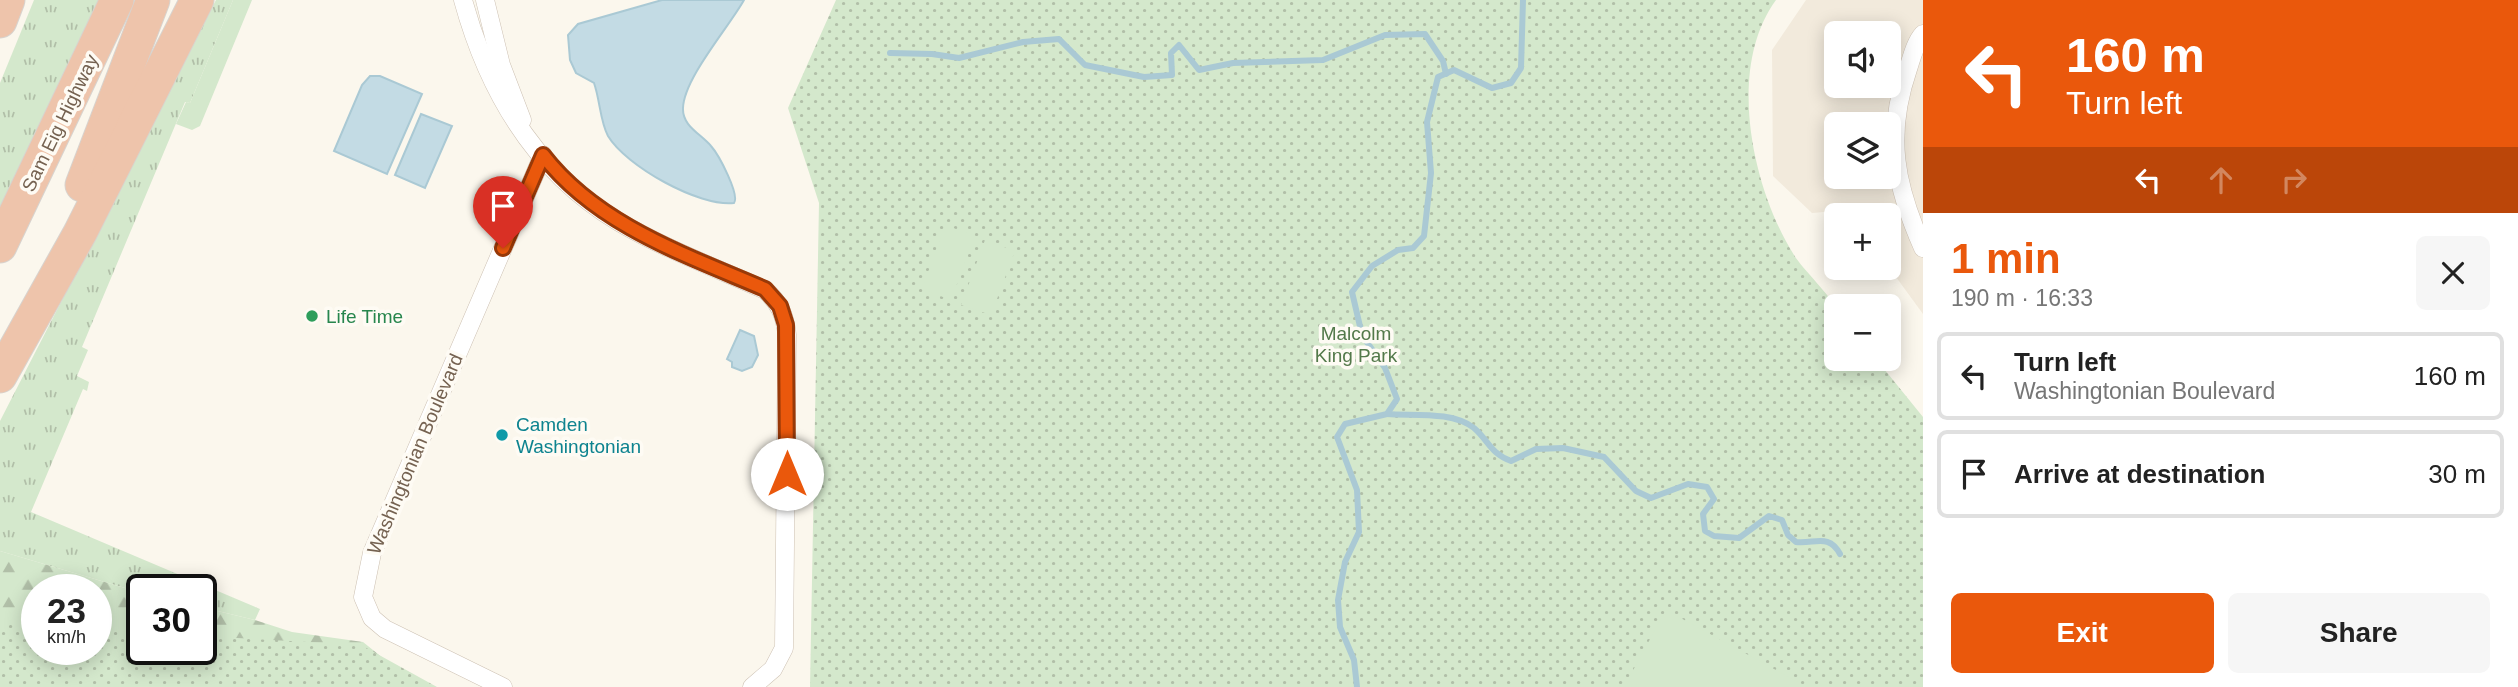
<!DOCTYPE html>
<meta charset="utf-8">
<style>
body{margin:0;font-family:Arial,sans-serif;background:#f6f6f6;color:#222;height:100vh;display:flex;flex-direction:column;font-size:26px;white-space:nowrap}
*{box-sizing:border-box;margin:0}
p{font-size:23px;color:#767676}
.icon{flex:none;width:38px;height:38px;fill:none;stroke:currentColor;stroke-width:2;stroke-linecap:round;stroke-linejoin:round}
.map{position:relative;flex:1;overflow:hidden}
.drawer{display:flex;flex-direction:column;background:#fff;width:595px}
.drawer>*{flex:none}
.guide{background:#ea580c;color:#fff;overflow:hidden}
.fabs{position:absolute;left:1824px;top:21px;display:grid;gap:14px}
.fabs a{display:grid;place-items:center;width:77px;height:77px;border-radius:10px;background:#fff;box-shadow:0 4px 18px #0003;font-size:35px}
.speed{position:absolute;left:21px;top:574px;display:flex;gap:14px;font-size:35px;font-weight:700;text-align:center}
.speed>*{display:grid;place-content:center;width:91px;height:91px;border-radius:50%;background:#fff;box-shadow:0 4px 18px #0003;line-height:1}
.speed small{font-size:18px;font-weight:400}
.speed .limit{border:4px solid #111;border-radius:10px;background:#fff;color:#111}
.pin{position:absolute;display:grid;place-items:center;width:60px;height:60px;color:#fff;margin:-72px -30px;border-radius:50% 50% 50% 0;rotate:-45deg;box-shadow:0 0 7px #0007}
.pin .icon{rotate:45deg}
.me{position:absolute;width:77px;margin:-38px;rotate:0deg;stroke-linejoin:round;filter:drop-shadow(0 0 5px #0008)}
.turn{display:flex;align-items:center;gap:24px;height:147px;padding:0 28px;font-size:32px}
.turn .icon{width:91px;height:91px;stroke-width:2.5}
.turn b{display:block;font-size:49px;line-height:60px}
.lanes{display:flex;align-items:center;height:66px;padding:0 28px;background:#0003;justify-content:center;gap:35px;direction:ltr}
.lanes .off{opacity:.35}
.round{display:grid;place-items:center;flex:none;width:74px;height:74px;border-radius:10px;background:#f6f6f6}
.overview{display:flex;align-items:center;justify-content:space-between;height:119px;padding:0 28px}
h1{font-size:42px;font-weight:800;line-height:52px;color:#ea580c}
.primary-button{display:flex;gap:14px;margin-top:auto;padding:14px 28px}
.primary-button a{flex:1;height:80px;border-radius:10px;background:#ea580c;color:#fff;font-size:28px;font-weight:800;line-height:80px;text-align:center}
.primary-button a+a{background:#f6f6f6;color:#222}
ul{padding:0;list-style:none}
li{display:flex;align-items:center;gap:21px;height:88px;margin:0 14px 10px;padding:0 14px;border:4px solid #e0e0e0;border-radius:10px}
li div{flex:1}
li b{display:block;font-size:26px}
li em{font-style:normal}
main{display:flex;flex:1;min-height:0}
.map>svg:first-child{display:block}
.residential{fill:#f2eadc;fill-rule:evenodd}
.grass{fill:url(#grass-tufts)}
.forest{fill:url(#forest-firs);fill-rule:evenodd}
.park{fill:url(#park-dots)}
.garden{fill:#d4e8cc}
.water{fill:#c3dbe4;stroke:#aac9d4;stroke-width:2}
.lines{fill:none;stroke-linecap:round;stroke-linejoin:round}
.stream{stroke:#aac9d4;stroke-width:6}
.street-casing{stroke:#cdc1b3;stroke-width:19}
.highway-casing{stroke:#d8d3ce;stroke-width:35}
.street{stroke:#fff;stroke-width:18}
.highway{stroke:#eec4ab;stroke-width:33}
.route-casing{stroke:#983908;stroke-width:18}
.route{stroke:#ea580c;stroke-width:12}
.leisure-dot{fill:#2e9e5b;stroke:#fefbf4;stroke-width:2.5}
.culture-dot{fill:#0f9aa8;stroke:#fefbf4;stroke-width:2.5}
.labels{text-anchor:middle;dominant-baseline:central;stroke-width:7;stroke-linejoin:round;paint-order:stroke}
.street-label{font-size:19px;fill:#756251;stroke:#fefbf4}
.leisure-label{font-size:19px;fill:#27864d;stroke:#fefbf4;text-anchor:start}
.park-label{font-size:19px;fill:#53794a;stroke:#fefbf4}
.culture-label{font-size:19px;fill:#0d838f;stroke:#fefbf4;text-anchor:start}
</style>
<main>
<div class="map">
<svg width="1923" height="687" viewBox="0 0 1923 687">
<defs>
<pattern id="grass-tufts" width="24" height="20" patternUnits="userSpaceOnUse" patternTransform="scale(1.75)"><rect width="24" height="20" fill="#d4e8cc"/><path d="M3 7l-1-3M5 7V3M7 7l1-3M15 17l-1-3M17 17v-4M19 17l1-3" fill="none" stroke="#b1bfa8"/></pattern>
<pattern id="forest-firs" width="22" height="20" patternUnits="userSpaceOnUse" patternTransform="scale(1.75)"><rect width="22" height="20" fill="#d4e8cc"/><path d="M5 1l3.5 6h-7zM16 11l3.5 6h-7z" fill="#b1bfa8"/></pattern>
<pattern id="park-dots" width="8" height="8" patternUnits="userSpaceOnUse" patternTransform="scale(1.75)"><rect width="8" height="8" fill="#d4e8cc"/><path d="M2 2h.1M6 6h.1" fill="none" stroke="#b1bfa8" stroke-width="1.8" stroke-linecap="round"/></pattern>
</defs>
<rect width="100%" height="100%" fill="#fbf7ed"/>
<path class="residential" d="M 1806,0 L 1923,0 L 1923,314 L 1888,266 L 1888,215 L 1864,215 L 1848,210 L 1812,213 L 1773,176 L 1772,50 ZM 1836,33 L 1888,33 L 1888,86 L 1836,86 ZM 1836,124 L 1888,124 L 1888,177 L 1836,177 Z"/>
<g class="grass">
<path d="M 34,0 L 105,0 L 0,219 L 0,83 Z"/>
<path d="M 216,0 L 233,0 L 190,103 L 185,102 L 82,347 L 88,350 L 77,376 L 89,382 L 87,391 L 83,389 L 31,512 L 260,609 L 255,620 L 201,607 L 201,590 L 142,590 L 142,593 L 0,551 L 0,421 Z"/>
</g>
<path class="forest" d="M 0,551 L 142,593 L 142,649 L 201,649 L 201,607 L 255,620 L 292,632 L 363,642 L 419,687 L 0,687 ZM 37,590 L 96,590 L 96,649 L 37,649 Z"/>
<g class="park">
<path d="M 836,0 L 1776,0 C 1726,68 1752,188 1794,255 C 1803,270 1832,296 1836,310 C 1839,324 1836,344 1836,359 L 1876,359 L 1923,417 L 1923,687 L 810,687 L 819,203 L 788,108 Z"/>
<path d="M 0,624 L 37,626 L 37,649 L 96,649 L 96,630 L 142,633 L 142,649 L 201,649 L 201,636 L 361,645 L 437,687 L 0,687 Z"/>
</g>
<g class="garden">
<path d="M 233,0 L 252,0 L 200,126 L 192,130 L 176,124 L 186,102 L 190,103 Z"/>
<path d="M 945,225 L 975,236 L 951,300 L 922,289 Z"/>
<path d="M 985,240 L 1015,251 L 991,315 L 961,305 Z"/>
<path d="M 1666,610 L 1807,687 L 1633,687 L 1626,683 Z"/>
</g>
<g class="water">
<path d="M 662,0 L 744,0 C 729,27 684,78 683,108 C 682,126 701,134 711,146 C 719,155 740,195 734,203 C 699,207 626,166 608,136 C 600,121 600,100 594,83 L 576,73 L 570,60 L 568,35 L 578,24 Z"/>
<path d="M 370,76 L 380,76 L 422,94 L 387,174 L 334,151 L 362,85 Z"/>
<path d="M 421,114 L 452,126 L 425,188 L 395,175 Z"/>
<path d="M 740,330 L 754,336 L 758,355 L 752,367 L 742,371 L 732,367 L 732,362 L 727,359 Z"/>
</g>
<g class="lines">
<g class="stream">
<path d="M 890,53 L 932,54 L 959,58 L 1023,42 L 1059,39 L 1085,65 L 1144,77 L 1172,75 L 1171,53 L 1179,45 L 1199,70 L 1233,63 L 1323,60 L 1385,35 L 1425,34 L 1443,61 L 1446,74"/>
<path d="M 1387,414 C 1414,416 1452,411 1474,428 C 1489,441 1490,453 1511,461 L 1536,449 L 1563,448 L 1604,457 L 1636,491 L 1651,498 L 1688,484 L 1707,487 L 1714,499 L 1703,514 L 1705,531 L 1714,536 L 1739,538 L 1769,516 L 1782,520 L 1788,535 L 1796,542 C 1815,544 1829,533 1840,554"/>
<path d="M 1357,687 L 1354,660 L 1340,627 L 1338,600 L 1345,562 L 1359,532 L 1357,490 L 1337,437 L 1345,424 L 1387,414 L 1397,399 L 1385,368 L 1362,335 L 1352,292 L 1372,266 L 1398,250 L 1413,248 L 1424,236 L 1431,173 L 1427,122 L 1438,77 L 1454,70 L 1492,88 L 1511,83 L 1521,68 L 1523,0"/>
</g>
<defs>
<g id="street">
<path d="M 463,0 C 488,91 535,172 619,222 C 665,249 716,268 765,290 C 780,303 785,316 787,335 L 784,648 L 773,669 L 752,687"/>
<path d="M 485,0 L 501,65 L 522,120"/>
<path d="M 1923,34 C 1915,43 1912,57 1908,69 C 1885,136 1895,185 1923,248"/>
<path d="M 503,687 L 385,629 L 372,618 L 363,597 L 372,553 L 543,155"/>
</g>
<g id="highway">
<path d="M 0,21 L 8,0"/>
<path d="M 82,185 L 153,0"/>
<path d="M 0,246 L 117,0"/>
<path d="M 0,376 L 80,233 L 197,0"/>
</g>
</defs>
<use href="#street" class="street-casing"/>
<use href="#highway" class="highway-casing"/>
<use href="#street" class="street"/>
<use href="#highway" class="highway"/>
</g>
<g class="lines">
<defs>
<path id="route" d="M 503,248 L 543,155 C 597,225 686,255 765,289 L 780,306 L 786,325 L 787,474"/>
</defs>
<use href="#route" class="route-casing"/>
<use href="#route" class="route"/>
</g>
<circle class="leisure-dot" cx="312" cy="316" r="7"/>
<circle class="culture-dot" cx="502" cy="435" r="7"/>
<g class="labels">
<g class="street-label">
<text transform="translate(60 123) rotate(-64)">Sam Eig Highway</text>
<text transform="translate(415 454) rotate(-67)">Washingtonian Boulevard</text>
</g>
<g class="leisure-label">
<text x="326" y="316">Life Time</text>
</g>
<g class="park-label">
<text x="1356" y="333">Malcolm<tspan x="1356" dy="22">King Park</tspan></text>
</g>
<g class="culture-label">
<text x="516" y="424">Camden<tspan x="516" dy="22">Washingtonian</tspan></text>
</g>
</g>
</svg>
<div class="fabs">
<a><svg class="icon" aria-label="sound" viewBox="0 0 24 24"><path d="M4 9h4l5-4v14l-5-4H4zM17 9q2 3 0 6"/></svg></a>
<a><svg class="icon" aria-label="layers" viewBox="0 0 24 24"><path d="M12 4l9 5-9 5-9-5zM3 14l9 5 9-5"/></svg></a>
<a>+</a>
<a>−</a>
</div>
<div class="speed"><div>23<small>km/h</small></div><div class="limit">30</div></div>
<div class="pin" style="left:503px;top:248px;background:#d93025"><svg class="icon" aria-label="arrive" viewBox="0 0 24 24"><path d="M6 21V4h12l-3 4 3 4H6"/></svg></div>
<svg class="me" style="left:787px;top:474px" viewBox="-20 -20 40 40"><circle r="19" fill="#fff"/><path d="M0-13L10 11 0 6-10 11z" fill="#ea580c"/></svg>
</div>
<section class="drawer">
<div class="guide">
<div class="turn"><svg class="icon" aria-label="left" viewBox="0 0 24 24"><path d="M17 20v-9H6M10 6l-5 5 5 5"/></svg><div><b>160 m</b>Turn left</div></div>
<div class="lanes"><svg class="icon" aria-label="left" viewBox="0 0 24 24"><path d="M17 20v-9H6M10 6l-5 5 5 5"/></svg><svg class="icon off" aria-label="ahead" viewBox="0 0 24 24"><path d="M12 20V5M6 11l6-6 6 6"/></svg><svg class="icon off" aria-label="right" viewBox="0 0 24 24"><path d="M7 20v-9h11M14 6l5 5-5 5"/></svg></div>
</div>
<div class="overview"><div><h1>1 min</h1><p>190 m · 16:33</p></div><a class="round"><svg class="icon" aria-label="close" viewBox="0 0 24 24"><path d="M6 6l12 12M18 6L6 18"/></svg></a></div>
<ul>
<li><svg class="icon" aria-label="left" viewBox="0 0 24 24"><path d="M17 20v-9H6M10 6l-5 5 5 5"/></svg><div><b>Turn left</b><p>Washingtonian Boulevard</p></div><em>160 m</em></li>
<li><svg class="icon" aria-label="arrive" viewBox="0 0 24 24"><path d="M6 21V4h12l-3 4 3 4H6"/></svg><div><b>Arrive at destination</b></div><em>30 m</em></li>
</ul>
<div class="primary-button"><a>Exit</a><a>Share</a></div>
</section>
</main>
